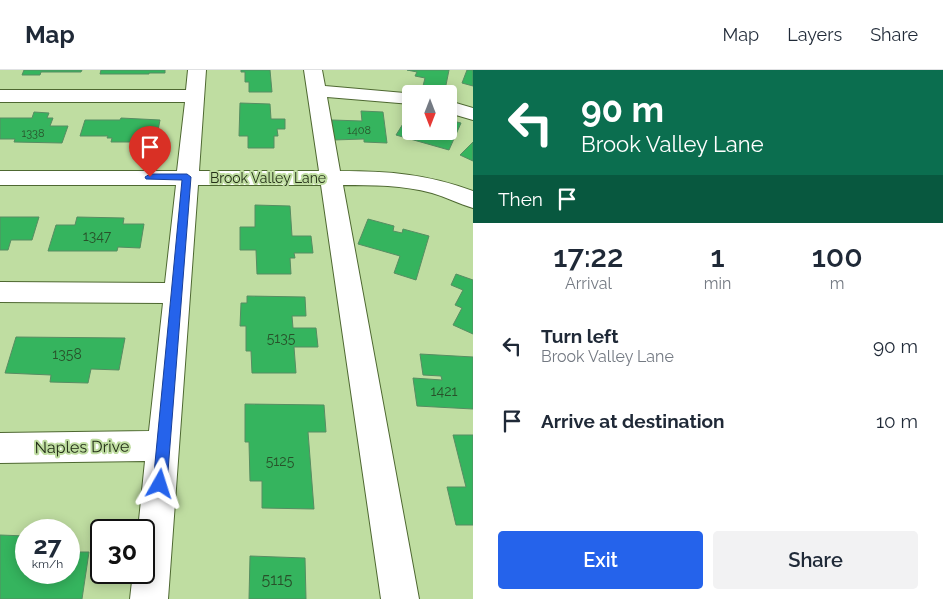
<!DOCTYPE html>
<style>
body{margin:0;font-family:Raleway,sans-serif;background:#f2f2f3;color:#1f2937;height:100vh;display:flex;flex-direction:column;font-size:19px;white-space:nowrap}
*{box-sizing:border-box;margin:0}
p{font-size:16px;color:#747a83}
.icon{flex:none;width:28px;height:28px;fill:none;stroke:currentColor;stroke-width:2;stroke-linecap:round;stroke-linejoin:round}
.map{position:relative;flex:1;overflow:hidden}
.sheet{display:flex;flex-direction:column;background:#fff;width:470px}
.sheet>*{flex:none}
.guide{background:#0b6e4f;color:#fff;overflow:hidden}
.needle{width:32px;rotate:180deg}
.fabs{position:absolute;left:402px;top:15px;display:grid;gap:10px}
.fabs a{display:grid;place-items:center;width:55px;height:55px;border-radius:5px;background:#fff;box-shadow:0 2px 12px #0003;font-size:25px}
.speed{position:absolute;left:15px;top:449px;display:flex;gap:10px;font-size:25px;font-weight:700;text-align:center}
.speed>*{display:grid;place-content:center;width:65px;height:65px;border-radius:50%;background:#fff;box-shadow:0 2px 12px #0003;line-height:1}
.speed small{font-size:12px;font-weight:400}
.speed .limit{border:2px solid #111;border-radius:8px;background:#fff;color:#111}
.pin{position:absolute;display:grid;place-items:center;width:42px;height:42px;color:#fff;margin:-51px -21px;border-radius:50% 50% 50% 0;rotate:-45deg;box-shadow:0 0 5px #0007}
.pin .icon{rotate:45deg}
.me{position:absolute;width:55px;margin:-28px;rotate:6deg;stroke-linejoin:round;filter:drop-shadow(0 0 4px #0008)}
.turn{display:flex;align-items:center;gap:18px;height:105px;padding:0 25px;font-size:22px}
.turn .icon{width:65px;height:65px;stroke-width:2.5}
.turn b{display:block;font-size:35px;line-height:42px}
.then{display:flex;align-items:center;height:48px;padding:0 25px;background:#0003;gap:10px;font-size:19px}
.eta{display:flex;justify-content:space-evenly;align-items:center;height:85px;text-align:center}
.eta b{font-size:30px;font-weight:600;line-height:35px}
.cta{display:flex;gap:10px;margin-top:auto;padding:10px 25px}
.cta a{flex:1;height:58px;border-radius:5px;background:#2563eb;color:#fff;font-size:20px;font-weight:600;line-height:58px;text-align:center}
.cta a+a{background:#f2f2f3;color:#1f2937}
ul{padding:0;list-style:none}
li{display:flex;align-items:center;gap:15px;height:75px;padding:0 25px}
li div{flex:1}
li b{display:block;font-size:19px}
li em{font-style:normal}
header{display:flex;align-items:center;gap:30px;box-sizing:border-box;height:70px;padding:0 25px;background:#fff;border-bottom:1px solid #e0e1e3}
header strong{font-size:24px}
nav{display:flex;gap:28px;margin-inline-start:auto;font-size:18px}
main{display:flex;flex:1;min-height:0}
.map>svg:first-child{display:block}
.building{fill:#35b45e;stroke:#578d62}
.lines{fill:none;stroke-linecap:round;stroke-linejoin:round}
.minor-casing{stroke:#4e6831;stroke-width:2}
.minor{fill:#fff;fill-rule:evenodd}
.route{fill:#2563eb;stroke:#184099}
.labels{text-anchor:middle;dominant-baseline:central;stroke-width:4;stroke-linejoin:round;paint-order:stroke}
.far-number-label{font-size:11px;fill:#28512a}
.far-street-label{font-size:14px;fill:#243018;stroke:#bfdda1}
.number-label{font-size:14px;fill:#28512a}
.street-label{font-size:16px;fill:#243018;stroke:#bfdda1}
.near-number-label{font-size:16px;fill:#28512a}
</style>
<header>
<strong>Map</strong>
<nav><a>Map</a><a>Layers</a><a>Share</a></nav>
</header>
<main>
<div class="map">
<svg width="473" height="529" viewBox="0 0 473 529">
<rect width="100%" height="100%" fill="#bfdda1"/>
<g class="building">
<path d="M 24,0 L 82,0 L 81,2 L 41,2 L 40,5 L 22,5 Z"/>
<path d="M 101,0 L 165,0 L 165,3 L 149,3 L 149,4 L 100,4 Z"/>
<path d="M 241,0 L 270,0 L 272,22 L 249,22 L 249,12 L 245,12 L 245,2 L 241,2 Z"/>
<path d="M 407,0 L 449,0 L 445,20 L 423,16 L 425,8 L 415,6 L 417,2 Z"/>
<path d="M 467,0 L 473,0 L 473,16 L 462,13 Z"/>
<path d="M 240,33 L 270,34 L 271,49 L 285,49 L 285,59 L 277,59 L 278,66 L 274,66 L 274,78 L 248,78 L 248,66 L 239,66 Z"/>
<path d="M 361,41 L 383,42 L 387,73 L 364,72 L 364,69 L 333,70 L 332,50 L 362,51 Z"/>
<path d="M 34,42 L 49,43 L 47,48 L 53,48 L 50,56 L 68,56 L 62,73 L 14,72 L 15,69 L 0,69 L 0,48 L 32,48 Z"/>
<path d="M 121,48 L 160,50 L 157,66 L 139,66 L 138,72 L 111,72 L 112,68 L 107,68 L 108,66 L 80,66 L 85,50 L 120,50 Z"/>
<path d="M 406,49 L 411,50 L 411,61 L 449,61 L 449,50 L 461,53 L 449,80 L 396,65 Z"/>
<path d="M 473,72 L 473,91 L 460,85 Z"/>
<path d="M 255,135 L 290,136 L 292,166 L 311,166 L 313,183 L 294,183 L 295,188 L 290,188 L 291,204 L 257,204 L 256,180 L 240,180 L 240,157 L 255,157 Z"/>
<path d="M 0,147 L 39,147 L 32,170 L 11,170 L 8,180 L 0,180 Z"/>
<path d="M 77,147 L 124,148 L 123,154 L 144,154 L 140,178 L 118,177 L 117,181 L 48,181 L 56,155 L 75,155 Z"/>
<path d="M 368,149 L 394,156 L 393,161 L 402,163 L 403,159 L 429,166 L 416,210 L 394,203 L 400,186 L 358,174 Z"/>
<path d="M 456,204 L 473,210 L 473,264 L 453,255 L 462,238 L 455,235 L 463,220 L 451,215 Z"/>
<path d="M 247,226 L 305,227 L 306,246 L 292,246 L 293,258 L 316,258 L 318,277 L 294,277 L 296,303 L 252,303 L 251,281 L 246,281 L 246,256 L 240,256 L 241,233 L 247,233 Z"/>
<path d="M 16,267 L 125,268 L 119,300 L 91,299 L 88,313 L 50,312 L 51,305 L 5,303 Z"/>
<path d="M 420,284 L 473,287 L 473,339 L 417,336 L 413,308 L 442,310 L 441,306 L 423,305 Z"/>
<path d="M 245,334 L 324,335 L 326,362 L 308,362 L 314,439 L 262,438 L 262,411 L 250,411 L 249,372 L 245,372 Z"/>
<path d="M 453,365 L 473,365 L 473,455 L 456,455 L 447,417 L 466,417 Z"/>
<path d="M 0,465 L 26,466 L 26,502 L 69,502 L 69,482 L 89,482 L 82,529 L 0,529 Z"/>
<path d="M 250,486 L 305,488 L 306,529 L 249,529 Z"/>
</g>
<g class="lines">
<defs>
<g id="minor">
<path d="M 188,0 L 206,0 L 199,101 L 319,101 L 304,0 L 322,0 L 325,16 L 416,24 L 411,24 L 411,34 L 327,27 L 340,101 C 389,101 427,104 473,121 L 473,138 C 459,134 446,127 432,123 C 402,115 374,115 343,115 L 419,529 L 381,529 L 321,115 L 198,115 L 168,529 L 130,529 L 133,502 L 144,502 L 144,460 L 138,460 L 145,391 L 0,393 L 0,363 L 149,361 L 163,233 L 0,232 L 0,212 L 165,213 L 176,115 L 0,115 L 0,101 L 177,101 L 185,32 L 0,32 L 0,20 L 186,20 Z"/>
<path d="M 449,31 L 473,38 L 473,50 L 449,43 Z"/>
</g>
</defs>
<use href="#minor" class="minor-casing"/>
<use href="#minor" class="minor"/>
</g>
<path class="route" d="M 150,104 L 187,104 L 191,107 L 167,414 L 165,419 L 160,421 L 155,419 L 153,414 L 182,110 L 146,109 L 145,107 Z"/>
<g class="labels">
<g class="far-number-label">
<text x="359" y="60">1408</text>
<text x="33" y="63">1338</text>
</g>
<g class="far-street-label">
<text x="268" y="108">Brook Valley Lane</text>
</g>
<g class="number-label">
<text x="97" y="166">1347</text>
<text x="281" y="268">5135</text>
<text x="67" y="284">1358</text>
<text x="444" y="321">1421</text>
<text x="280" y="391">5125</text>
</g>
<g class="street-label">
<text transform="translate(82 377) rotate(-1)">Naples Drive</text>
</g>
<g class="near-number-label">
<text x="277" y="509">5115</text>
</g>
</g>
</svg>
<div class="fabs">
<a><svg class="needle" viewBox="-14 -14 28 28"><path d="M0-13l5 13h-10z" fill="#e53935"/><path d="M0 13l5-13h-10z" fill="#747a83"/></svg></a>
</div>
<div class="speed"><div>27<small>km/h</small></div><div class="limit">30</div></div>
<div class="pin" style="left:150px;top:107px;background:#d93025"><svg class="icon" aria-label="arrive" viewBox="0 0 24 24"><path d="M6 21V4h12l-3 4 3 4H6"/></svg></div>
<svg class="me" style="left:160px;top:414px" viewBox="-20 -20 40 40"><path d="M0-17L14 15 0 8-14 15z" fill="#2563eb" stroke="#fff" stroke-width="4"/></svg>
</div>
<section class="sheet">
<div class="guide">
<div class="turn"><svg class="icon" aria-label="left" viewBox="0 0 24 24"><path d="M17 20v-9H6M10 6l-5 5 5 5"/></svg><div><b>90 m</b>Brook Valley Lane</div></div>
<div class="then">Then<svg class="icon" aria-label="arrive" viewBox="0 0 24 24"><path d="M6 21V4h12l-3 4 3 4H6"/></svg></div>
</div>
<div class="eta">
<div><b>17:22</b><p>Arrival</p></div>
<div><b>1</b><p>min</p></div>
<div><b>100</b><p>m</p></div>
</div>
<ul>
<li><svg class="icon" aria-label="left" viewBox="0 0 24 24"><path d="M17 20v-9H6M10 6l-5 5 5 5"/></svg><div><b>Turn left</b><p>Brook Valley Lane</p></div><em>90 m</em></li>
<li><svg class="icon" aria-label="arrive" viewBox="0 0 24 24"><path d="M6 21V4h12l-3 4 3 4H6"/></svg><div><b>Arrive at destination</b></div><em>10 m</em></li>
</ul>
<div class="cta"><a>Exit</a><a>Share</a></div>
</section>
</main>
